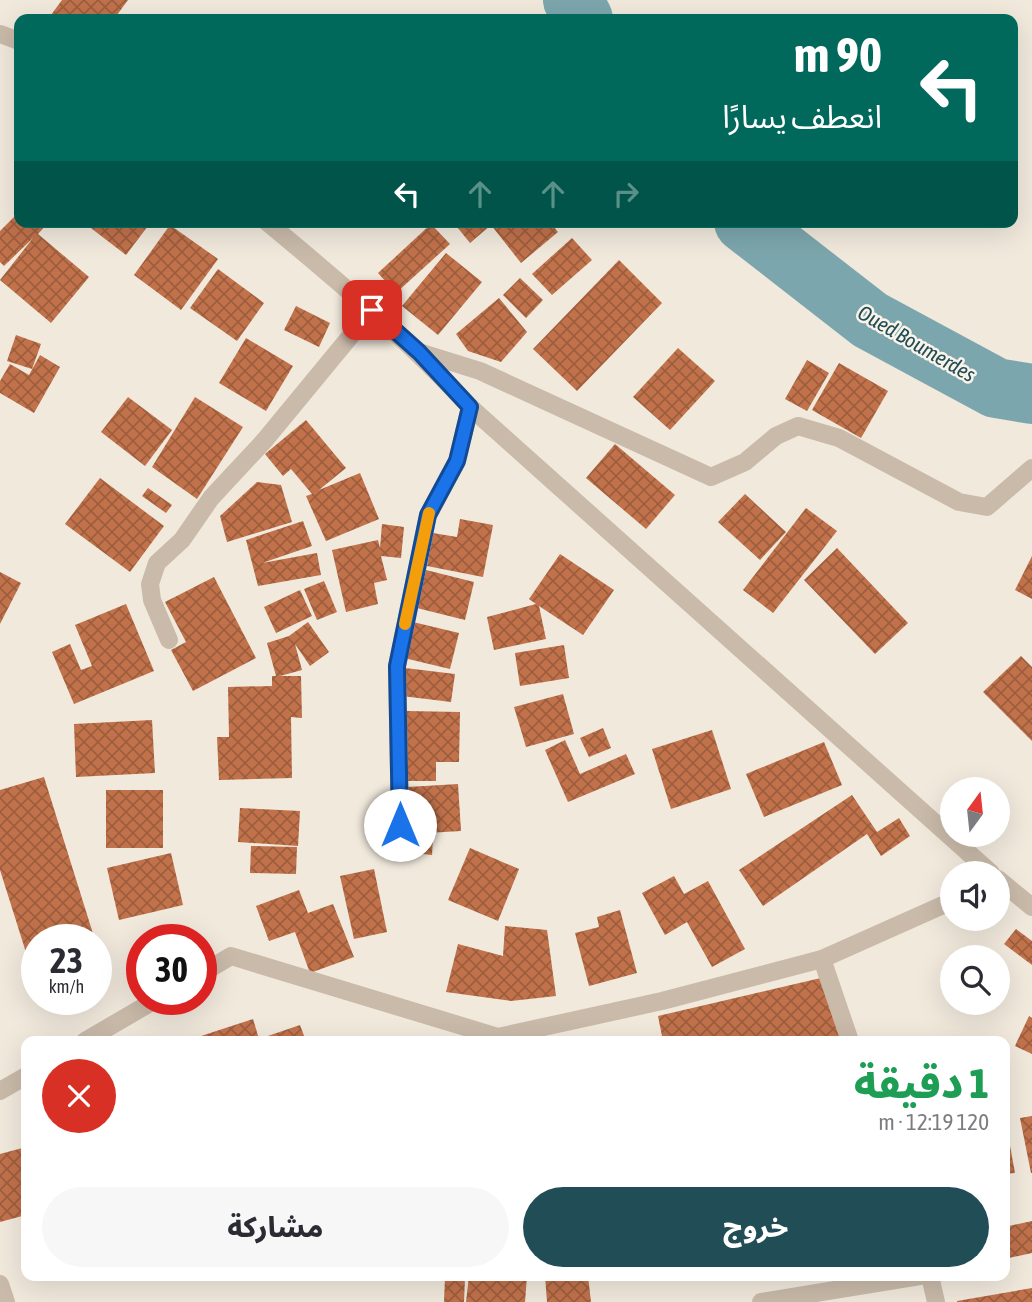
<!DOCTYPE html>
<html lang="ar">
<meta charset="utf-8">
<style>
body{margin:0;font-family:"Asap Condensed","Noto Sans Arabic",sans-serif;background:#f7f7f7;color:#2b2b33;direction:rtl;height:100vh;display:flex;flex-direction:column;font-size:26px;white-space:nowrap}
*{box-sizing:border-box;margin:0}
p{font-size:23px;color:#7c7c81}
.icon{flex:none;width:38px;height:38px;fill:none;stroke:currentColor;stroke-width:2;stroke-linecap:round;stroke-linejoin:round}
.map{position:relative;flex:1;overflow:hidden;direction:ltr}
.drawer{position:absolute;left:21px;top:1036px;width:989px;height:245px;display:flex;flex-direction:column;background:#fff;border-radius:14px;box-shadow:0 7px 28px #0002;direction:rtl}
.drawer>*{flex:none}
.banner{position:absolute;left:14px;top:14px;width:1004px;height:214px;border-radius:14px;box-shadow:0 7px 28px #0002;direction:rtl;background:#00695c;color:#fff;overflow:hidden}
.needle{width:46px;rotate:15deg}
.controls{position:absolute;left:940px;top:777px;display:grid;gap:14px}
.controls a{display:grid;place-items:center;width:70px;height:70px;border-radius:50%;background:#fff;box-shadow:0 7px 28px #0002;font-size:35px}
.speed{position:absolute;left:21px;top:924px;display:flex;gap:14px;font-size:35px;font-weight:700;text-align:center}
.speed>*{display:grid;place-content:center;width:91px;height:91px;border-radius:50%;background:#fff;box-shadow:0 7px 28px #0002;line-height:1}
.speed small{font-size:18px;font-weight:400}
.speed .limit{border:10px solid #d22;background:#fff;color:#111}
.pin{position:absolute;display:grid;place-items:center;width:60px;height:60px;color:#fff;margin:-30px;border-radius:14px;box-shadow:0 4px 10px #0006}
.me{position:absolute;width:77px;margin:-38px;rotate:0deg;stroke-linejoin:round;filter:drop-shadow(0 0 5px #0008)}
.turn{display:flex;align-items:center;gap:24px;height:147px;padding:0 21px;font-size:32px}
.turn .icon{width:91px;height:91px;stroke-width:2.5}
.turn b{display:block;font-size:49px;line-height:60px}
.lanes{display:flex;align-items:center;height:66px;padding:0 21px;background:#0003;justify-content:center;gap:35px;direction:ltr}
.lanes .off{opacity:.35}
.round{display:grid;place-items:center;flex:none;width:74px;height:74px;border-radius:37px;background:#f7f7f7}
.headline{display:flex;align-items:center;justify-content:space-between;height:119px;padding:0 21px}
h1{font-size:42px;font-weight:800;line-height:52px;color:#1e9e55}
.action{display:flex;gap:14px;margin-top:auto;padding:14px 21px}
.action a{flex:1;height:80px;border-radius:42px;background:#204d56;color:#fff;font-size:28px;font-weight:800;line-height:80px;text-align:center}
.action a+a{background:#f7f7f7;color:#2b2b33}
.map>svg:first-child{display:block}
.lines{fill:none;stroke-linecap:round;stroke-linejoin:round}
.river{stroke:#7ca6ad;stroke-width:60}
.building{fill:url(#building-cross-hatch)}
.minor{stroke:#c9baa9;stroke-width:18}
.tertiary{stroke:#c9baa9;stroke-width:18}
.route-casing{stroke:#114b97;stroke-width:18}
.route{stroke:#1a73e8;stroke-width:12}
.slow{stroke:#f59e0b;stroke-width:12}
.labels{text-anchor:middle;dominant-baseline:central;stroke-width:5;stroke-linejoin:round;paint-order:stroke}
.water-label{font-size:21px;font-style:italic;fill:#204d56;stroke:#f9f3e9}
</style>
<div class="map">
<svg width="1032" height="1302" viewBox="0 0 1032 1302">
<defs>
<pattern id="building-cross-hatch" width="8" height="8" patternUnits="userSpaceOnUse" patternTransform="scale(1.75)"><rect width="8" height="8" fill="#c1724b"/><path d="M0 0l8 8M0 8l8-8" fill="none" stroke="#9e5e3e"/></pattern>
</defs>
<rect width="100%" height="100%" fill="#f1e9dc"/>
<g class="lines">
<g class="river">
<path d="M 573,0 L 583,19"/>
<path d="M 744,222 L 870,320 L 996,388 L 1032,394"/>
</g>
</g>
<g class="building">
<path d="M 62,0 L 128,0 L 114,19 L 48,19 Z"/>
<path d="M 19,212 L 19,222 L 49,222 L 38,234 L 89,277 L 51,323 L 0,280 L 33,238 L 4,266 L 0,262 L 0,231 Z"/>
<path d="M 83,222 L 151,222 L 126,255 Z"/>
<path d="M 453,222 L 550,222 L 558,232 L 521,263 L 491,225 L 470,243 Z"/>
<path d="M 431,224 L 450,244 L 396,293 L 378,273 Z"/>
<path d="M 170,225 L 218,259 L 181,310 L 134,275 Z"/>
<path d="M 572,238 L 592,260 L 552,295 L 532,274 Z"/>
<path d="M 446,253 L 482,282 L 438,335 L 402,306 Z"/>
<path d="M 619,260 L 662,303 L 577,391 L 533,349 Z"/>
<path d="M 218,269 L 264,303 L 237,341 L 190,308 Z"/>
<path d="M 520,278 L 543,300 L 526,318 L 503,295 Z"/>
<path d="M 499,298 L 527,332 L 501,362 L 468,351 L 456,334 Z"/>
<path d="M 296,306 L 330,323 L 319,347 L 284,330 Z"/>
<path d="M 16,335 L 41,344 L 32,369 L 7,361 Z"/>
<path d="M 246,338 L 293,366 L 266,411 L 219,383 Z"/>
<path d="M 678,348 L 715,381 L 670,430 L 633,397 Z"/>
<path d="M 40,355 L 60,367 L 34,413 L 0,393 L 0,381 L 10,364 L 29,375 Z"/>
<path d="M 807,360 L 829,373 L 807,411 L 785,399 Z"/>
<path d="M 839,363 L 888,391 L 861,438 L 812,410 Z"/>
<path d="M 128,397 L 172,430 L 145,466 L 101,432 Z"/>
<path d="M 195,397 L 243,427 L 197,499 L 152,467 Z"/>
<path d="M 306,420 L 346,468 L 319,490 L 360,473 L 379,519 L 326,541 L 306,496 L 312,494 L 291,469 L 283,476 L 265,454 Z"/>
<path d="M 615,444 L 675,495 L 646,529 L 586,478 Z"/>
<path d="M 100,478 L 164,526 L 130,572 L 65,524 Z"/>
<path d="M 257,482 L 281,485 L 292,522 L 227,542 L 220,516 Z"/>
<path d="M 148,488 L 172,505 L 166,513 L 142,496 Z"/>
<path d="M 745,494 L 786,532 L 760,560 L 718,522 Z"/>
<path d="M 806,508 L 837,531 L 773,613 L 743,590 Z"/>
<path d="M 460,519 L 493,525 L 483,577 L 427,566 L 433,533 L 457,537 Z"/>
<path d="M 303,521 L 312,546 L 262,563 L 317,553 L 321,575 L 258,586 L 246,540 Z"/>
<path d="M 382,524 L 404,527 L 401,558 L 381,556 L 387,580 L 374,583 L 378,604 L 346,612 L 332,550 L 378,540 L 380,548 Z"/>
<path d="M 837,548 L 908,623 L 875,654 L 804,580 Z"/>
<path d="M 560,554 L 614,590 L 583,635 L 539,606 L 546,639 L 494,650 L 487,617 L 536,604 L 529,599 Z"/>
<path d="M 1032,556 L 1032,599 L 1015,590 Z"/>
<path d="M 426,570 L 474,582 L 465,620 L 417,608 Z"/>
<path d="M 0,572 L 21,583 L 0,624 Z"/>
<path d="M 214,577 L 256,658 L 193,691 L 171,650 L 186,642 L 165,602 Z"/>
<path d="M 324,581 L 337,612 L 317,620 L 304,589 Z"/>
<path d="M 300,590 L 312,616 L 276,633 L 264,607 Z"/>
<path d="M 126,604 L 154,671 L 74,704 L 52,652 L 70,644 L 81,670 L 92,666 L 75,625 Z"/>
<path d="M 308,622 L 329,652 L 310,666 L 295,644 L 302,670 L 280,676 L 301,676 L 302,718 L 291,717 L 292,778 L 219,780 L 217,737 L 229,737 L 228,687 L 272,686 L 272,676 L 276,676 L 267,643 L 289,636 Z"/>
<path d="M 413,622 L 459,633 L 450,669 L 404,658 Z"/>
<path d="M 564,645 L 569,678 L 520,686 L 515,653 Z"/>
<path d="M 1021,656 L 1032,667 L 1032,741 L 983,692 Z"/>
<path d="M 405,668 L 455,674 L 451,702 L 402,696 Z"/>
<path d="M 563,694 L 574,734 L 526,747 L 514,707 Z"/>
<path d="M 407,711 L 460,712 L 459,762 L 436,762 L 436,781 L 406,781 Z"/>
<path d="M 152,720 L 155,773 L 76,777 L 74,724 Z"/>
<path d="M 603,728 L 611,748 L 589,757 L 580,738 Z"/>
<path d="M 712,730 L 731,789 L 671,809 L 652,749 Z"/>
<path d="M 565,740 L 580,774 L 626,754 L 635,774 L 568,802 L 545,750 Z"/>
<path d="M 824,742 L 842,785 L 764,817 L 746,774 Z"/>
<path d="M 44,777 L 95,940 L 37,940 L 36,984 L 0,870 L 0,790 Z"/>
<path d="M 458,784 L 461,831 L 411,834 L 408,787 Z"/>
<rect x="106" y="790" width="57" height="58"/>
<path d="M 852,795 L 877,832 L 899,818 L 910,836 L 881,856 L 867,834 L 763,906 L 739,870 Z"/>
<path d="M 240,808 L 300,811 L 298,846 L 238,842 Z"/>
<path d="M 405,836 L 433,838 L 432,855 L 404,852 Z"/>
<path d="M 251,846 L 297,847 L 296,874 L 250,873 Z"/>
<path d="M 470,848 L 519,869 L 498,921 L 448,900 Z"/>
<path d="M 171,853 L 183,905 L 119,920 L 107,868 Z"/>
<path d="M 374,869 L 387,932 L 354,939 L 340,876 Z"/>
<path d="M 674,876 L 684,894 L 708,881 L 745,949 L 712,967 L 687,922 L 665,935 L 642,893 Z"/>
<path d="M 299,890 L 308,913 L 333,904 L 354,957 L 310,973 L 295,932 L 269,941 L 256,906 Z"/>
<path d="M 620,910 L 637,973 L 589,986 L 575,933 L 599,927 L 597,917 Z"/>
<path d="M 505,926 L 547,930 L 556,996 L 511,1001 L 446,992 L 458,944 L 503,956 Z"/>
<path d="M 1016,929 L 1032,941 L 1032,965 L 1004,944 Z"/>
<path d="M 825,977 L 843,1041 L 663,1041 L 658,1016 Z"/>
<path d="M 1029,1016 L 1032,1018 L 1032,1054 L 1015,1046 Z"/>
<path d="M 253,1019 L 259,1039 L 300,1025 L 306,1041 L 197,1041 L 195,1038 Z"/>
<path d="M 1032,1116 L 1032,1173 L 1031,1173 L 1020,1118 Z"/>
<path d="M 1004,1129 L 1007,1129 L 1015,1173 L 1004,1174 Z"/>
<path d="M 26,1147 L 26,1215 L 0,1222 L 0,1154 Z"/>
<path d="M 1032,1221 L 1032,1253 L 1004,1259 L 1004,1227 Z"/>
<path d="M 469,1276 L 527,1276 L 525,1302 L 466,1302 Z"/>
<path d="M 545,1276 L 588,1276 L 591,1302 L 547,1302 Z"/>
<path d="M 445,1278 L 465,1278 L 464,1302 L 444,1302 Z"/>
<path d="M 1032,1288 L 1032,1302 L 957,1302 L 957,1301 Z"/>
</g>
<g class="lines">
<g class="minor">
<path d="M 419,352 L 480,371 L 711,477 L 745,462 L 776,436 L 798,426 L 839,438 L 959,502 L 987,507 L 1032,468"/>
<path d="M 169,640 L 152,600 L 150,584 L 157,563 L 182,540 L 211,498 L 264,441 L 372,310"/>
<path d="M 400,825 L 397,666 L 428,515 L 457,461 L 470,407"/>
<path d="M 201,974 L 231,956 L 498,1037 L 662,1001 L 822,959"/>
<path d="M 85,1041 L 157,999"/>
<path d="M 850,1041 L 822,959 L 952,901"/>
<path d="M 0,1091 L 26,1076"/>
<path d="M 930,1276 L 936,1302"/>
<path d="M 0,1284 L 6,1302"/>
<path d="M 761,1302 L 920,1276"/>
</g>
<g class="tertiary">
<path d="M 0,34 L 19,41"/>
<path d="M 267,222 C 338,281 407,339 470,407 L 991,873"/>
<path d="M 998,879 L 1032,907"/>
</g>
</g>
<g class="lines">
<defs>
<path id="route" d="M 372,310 L 419,352 L 470,407 L 457,461 L 428,515 L 397,666 L 400,825"/>
</defs>
<use href="#route" class="route-casing"/>
<use href="#route" class="route"/>
<path class="slow" d="M 405,624 L 429,513"/>
</g>
<g class="labels">
<g class="water-label">
<text transform="translate(917 343) rotate(30)">Oued Boumerdes</text>
</g>
</g>
</svg>
<div class="controls">
<a><svg class="needle" viewBox="-14 -14 28 28"><path d="M0-13l5 13h-10z" fill="#e53935"/><path d="M0 13l5-13h-10z" fill="#7c7c81"/></svg></a>
<a><svg class="icon" aria-label="sound" viewBox="0 0 24 24"><path d="M4 9h4l5-4v14l-5-4H4zM17 9q2 3 0 6"/></svg></a>
<a><svg class="icon" aria-label="search" viewBox="0 0 24 24"><circle cx="10" cy="10" r="6"/><path d="M15 15l6 6"/></svg></a>
</div>
<div class="speed"><div>23<small>km/h</small></div><div class="limit">30</div></div>
<div class="pin" style="left:372px;top:310px;background:#d93025"><svg class="icon" aria-label="arrive" viewBox="0 0 24 24"><path d="M6 21V4h12l-3 4 3 4H6"/></svg></div>
<svg class="me" style="left:400px;top:825px" viewBox="-20 -20 40 40"><circle r="19" fill="#fff"/><path d="M0-13L10 11 0 6-10 11z" fill="#1a73e8"/></svg>
<div class="banner">
<div class="turn"><svg class="icon" aria-label="left" viewBox="0 0 24 24"><path d="M17 20v-9H6M10 6l-5 5 5 5"/></svg><div><b>90 m</b>انعطف يسارًا</div></div>
<div class="lanes"><svg class="icon" aria-label="left" viewBox="0 0 24 24"><path d="M17 20v-9H6M10 6l-5 5 5 5"/></svg><svg class="icon off" aria-label="ahead" viewBox="0 0 24 24"><path d="M12 20V5M6 11l6-6 6 6"/></svg><svg class="icon off" aria-label="ahead" viewBox="0 0 24 24"><path d="M12 20V5M6 11l6-6 6 6"/></svg><svg class="icon off" aria-label="right" viewBox="0 0 24 24"><path d="M7 20v-9h11M14 6l5 5-5 5"/></svg></div>
</div>
<section class="drawer">
<div class="headline"><div><h1>1 دقيقة</h1><p>120 m · 12:19</p></div><a class="round" style="background:#d93025;color:#fff"><svg class="icon" aria-label="close" viewBox="0 0 24 24"><path d="M6 6l12 12M18 6L6 18"/></svg></a></div>
<div class="action"><a>خروج</a><a>مشاركة</a></div>
</section>
</div>
